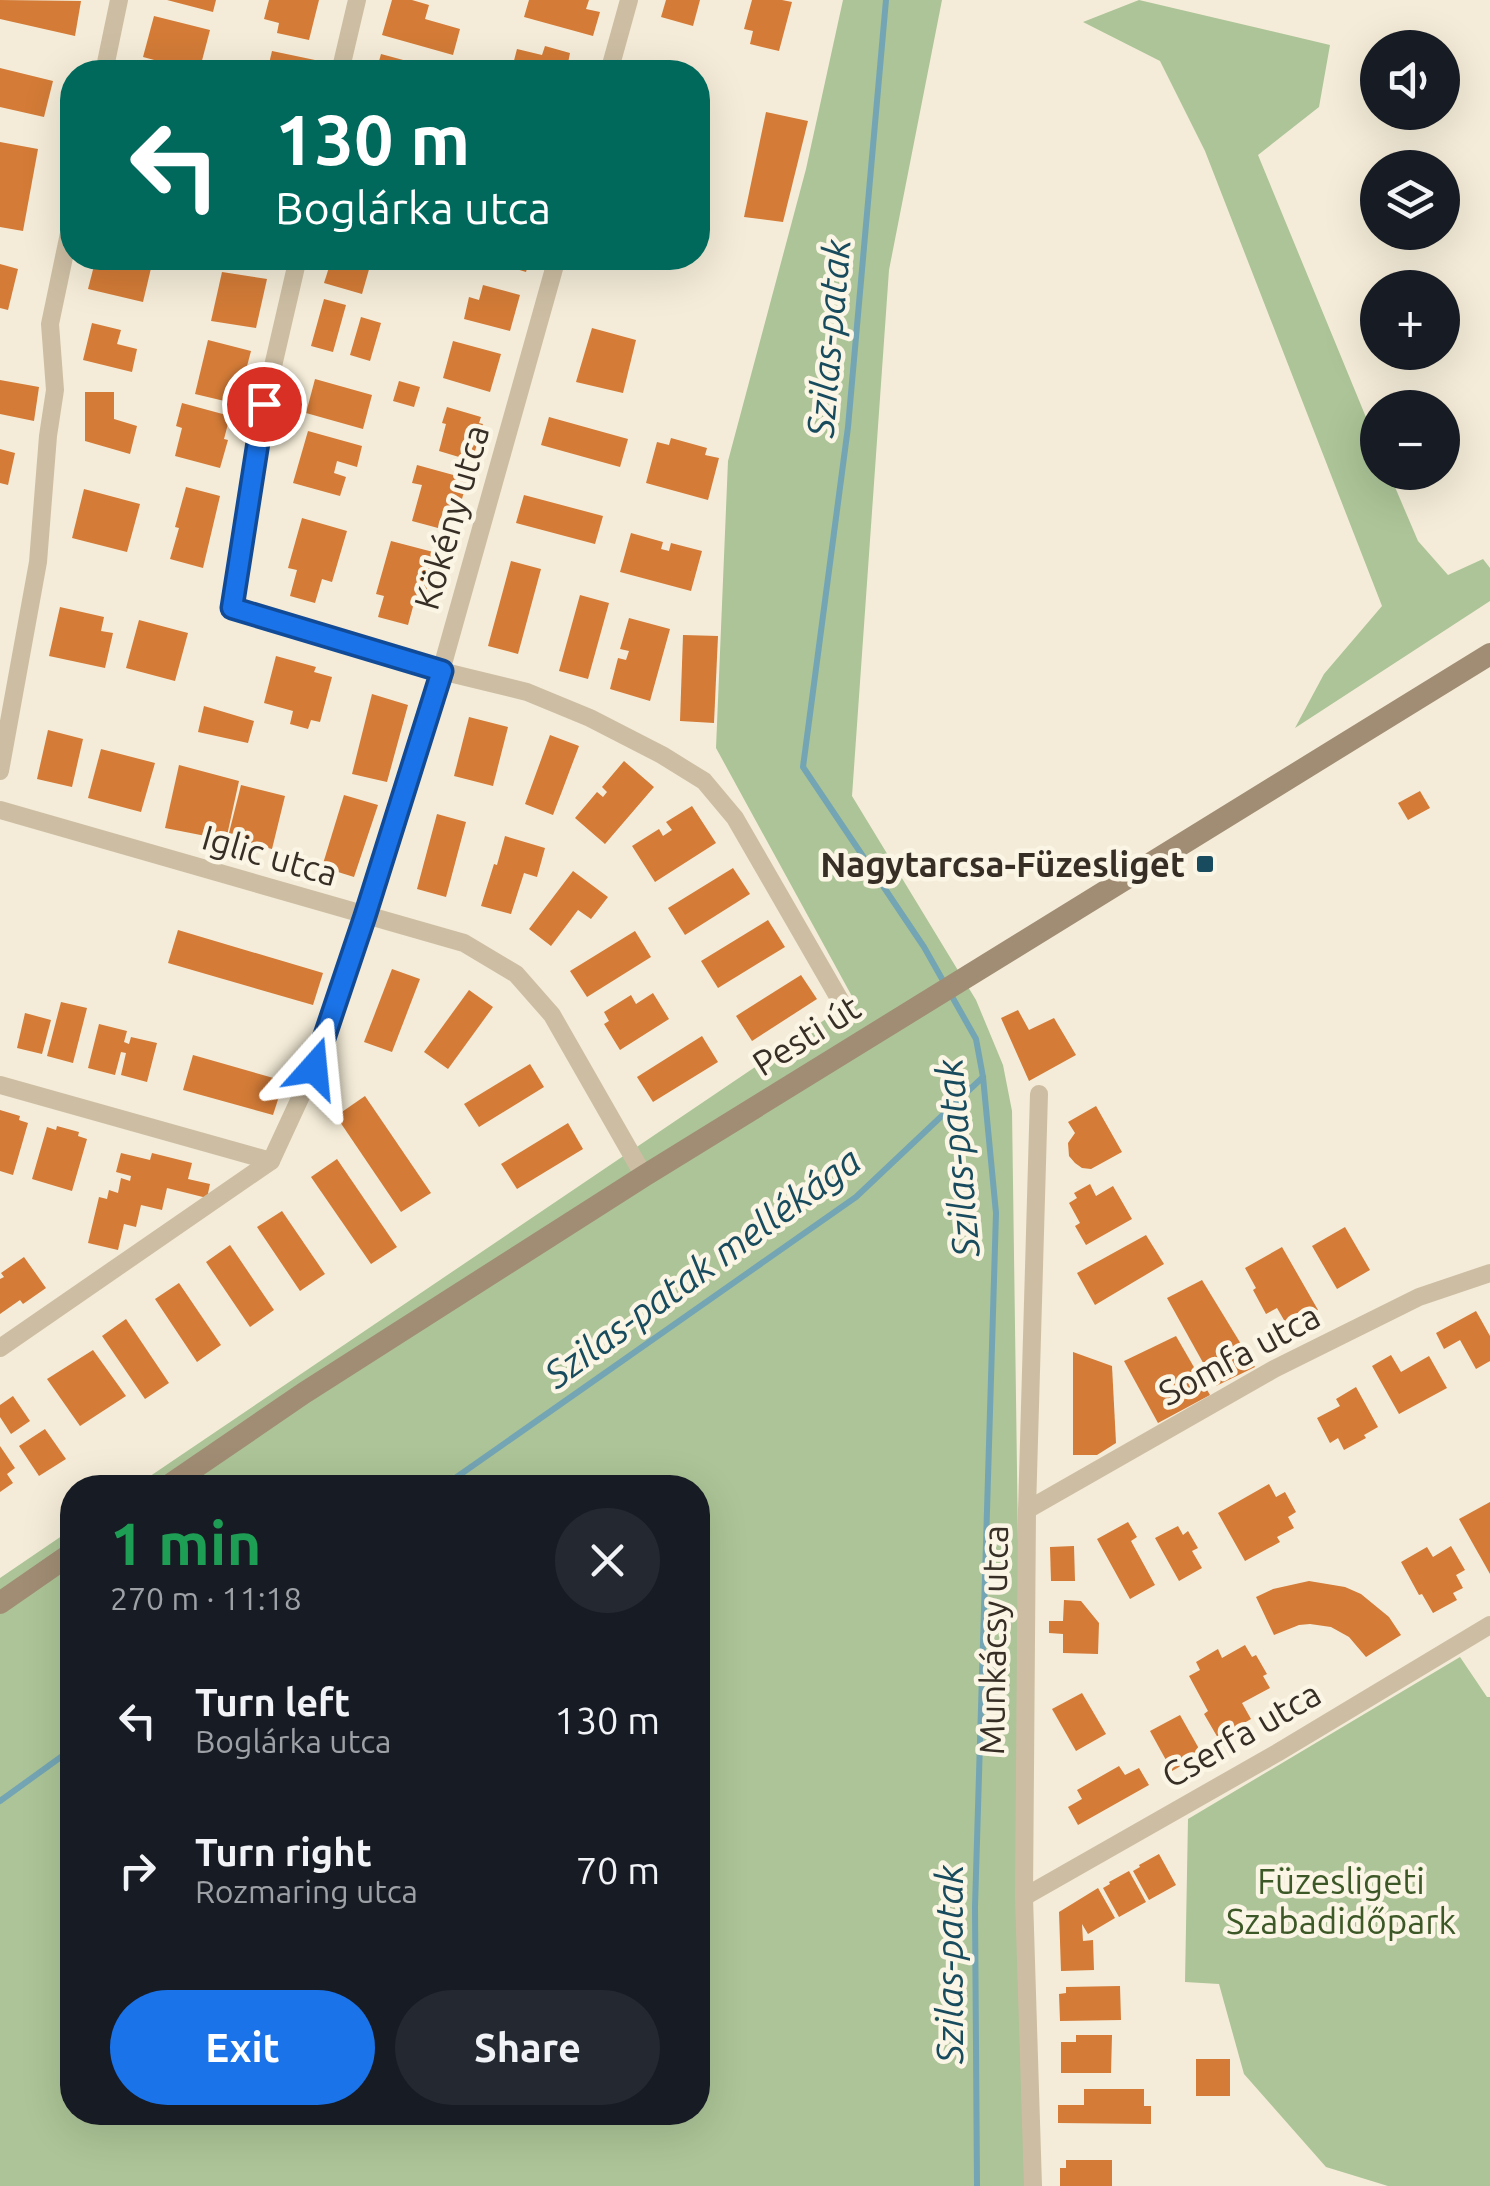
<!DOCTYPE html>
<meta charset="utf-8">
<style>
body{margin:0;font-family:Ubuntu,sans-serif;background:#242831;color:#f1f3f6;height:100vh;display:flex;flex-direction:column;font-size:38px;white-space:nowrap}
*{box-sizing:border-box;margin:0}
p{font-size:32px;color:#9ea1a6}
.icon{flex:none;width:55px;height:55px;fill:none;stroke:currentColor;stroke-width:2;stroke-linecap:round;stroke-linejoin:round}
.map{position:relative;flex:1;overflow:hidden}
.side{position:absolute;left:60px;top:1475px;width:650px;height:650px;display:flex;flex-direction:column;background:#171b24;border-radius:40px;box-shadow:0 10px 40px #0002}
.side>*{flex:none}
.hud{position:absolute;left:60px;top:60px;width:650px;height:210px;border-radius:40px;box-shadow:0 10px 40px #0002;background:#00695c;color:#fff;overflow:hidden}
.buttons{position:absolute;left:1360px;top:30px;display:grid;gap:20px}
.buttons a{display:grid;place-items:center;width:100px;height:100px;border-radius:50%;background:#171b24;box-shadow:0 10px 40px #0002;font-size:50px}
.pin{position:absolute;display:grid;place-items:center;width:85px;height:85px;color:#fff;margin:-42px;border:5px solid #fff;border-radius:50%;box-shadow:0 2px 10px #0007}
.me{position:absolute;width:110px;margin:-55px;rotate:18deg;stroke-linejoin:round;filter:drop-shadow(0 0 8px #0008)}
.turn{display:flex;align-items:center;gap:35px;height:210px;padding:0 50px;font-size:45px}
.turn .icon{width:130px;height:130px;stroke-width:2.5}
.turn b{display:block;font-size:70px;line-height:85px}
.round{display:grid;place-items:center;flex:none;width:105px;height:105px;border-radius:52px;background:#242831}
.summary{display:flex;align-items:center;justify-content:space-between;height:170px;padding:0 50px}
h1{font-size:60px;font-weight:700;line-height:75px;color:#1e9e55}
.action{display:flex;gap:20px;margin-top:auto;padding:20px 50px}
.action a{flex:1;height:115px;border-radius:60px;background:#1a73e8;color:#fff;font-size:40px;font-weight:700;line-height:115px;text-align:center}
.action a+a{background:#242831;color:#f1f3f6}
ul{padding:0;list-style:none}
li{display:flex;align-items:center;gap:30px;height:150px;padding:0 50px}
li div{flex:1}
li b{display:block;font-size:38px}
li em{font-style:normal}
.map>svg:first-child{display:block}
.green{fill:#acc497}
.lines{fill:none;stroke-linecap:round;stroke-linejoin:round}
.stream{stroke:#74a5b4;stroke-width:6}
.building{fill:#d37b37}
.minor{stroke:#cdbea3;stroke-width:18}
.secondary{stroke:#a18d74;stroke-width:22}
.route-casing{stroke:#114b97;stroke-width:25}
.route{stroke:#1a73e8;stroke-width:18}
.poi-dot{fill:#174b5d;stroke:#fbf5e5;stroke-width:4}
.labels{text-anchor:middle;dominant-baseline:central;stroke-width:9;stroke-linejoin:round;paint-order:stroke}
.street-label{font-size:35px;fill:#372f26;stroke:#fbf5e5}
.poi-label{font-size:35px;font-weight:bold;fill:#372f26;stroke:#fbf5e5;text-anchor:end}
.park-label{font-size:35px;fill:#3d5827;stroke:#fbf5e5}
.water-label{font-size:38px;font-style:italic;fill:#174b5d;stroke:#fbf5e5}
</style>
<div class="map">
<svg width="1490" height="2186" viewBox="0 0 1490 2186">
<rect width="100%" height="100%" fill="#f4ecd8"/>
<g class="green">
<path d="M 843,0 L 942,0 L 889,270 L 852,796 L 976,1000 L 1003,1065 L 1012,1111 L 1027,2186 L 0,2186 L 0,1578 L 72,1529 L 72,2112 L 698,2112 L 698,1488 L 134,1487 L 854,1000 L 716,748 L 728,461 L 806,169 Z"/>
<path d="M 1139,0 L 1330,45 L 1319,107 L 1258,155 L 1377,444 L 1378,472 L 1389,473 L 1418,541 L 1448,575 L 1483,559 L 1490,568 L 1490,601 L 1295,728 L 1324,674 L 1382,606 L 1205,151 L 1160,61 L 1083,22 Z"/>
<path d="M 1460,1657 L 1487,1697 L 1490,1697 L 1490,2186 L 1388,2186 L 1326,2167 L 1244,2074 L 1219,1984 L 1185,1982 L 1188,1819 Z"/>
</g>
<g class="lines">
<g class="stream">
<path d="M 886,0 L 848,427 L 803,767 L 924,947 L 976,1039 L 983,1077 L 996,1213 L 975,1907 L 977,2186"/>
<path d="M 441,1488 L 856,1197 L 983,1077"/>
<path d="M 0,1801 L 72,1749"/>
</g>
</g>
<g class="building">
<path d="M 0,0 L 81,1 L 75,36 L 0,19 Z"/>
<path d="M 167,0 L 216,0 L 213,12 Z"/>
<path d="M 269,0 L 319,0 L 309,40 L 277,33 L 279,23 L 264,19 Z"/>
<path d="M 392,0 L 412,0 L 429,5 L 425,19 L 460,29 L 453,55 L 382,35 Z"/>
<path d="M 529,0 L 589,0 L 586,9 L 600,12 L 593,36 L 524,17 Z"/>
<path d="M 666,0 L 700,0 L 693,26 L 661,17 Z"/>
<path d="M 752,0 L 782,0 L 792,2 L 779,51 L 750,44 L 753,31 L 744,29 Z"/>
<path d="M 154,16 L 210,30 L 199,72 L 143,57 Z"/>
<path d="M 545,46 L 570,53 L 568,63 L 580,66 L 578,72 L 511,72 L 517,49 L 542,55 Z"/>
<path d="M 272,51 L 315,60 L 313,72 L 267,72 Z"/>
<path d="M 381,54 L 444,71 L 444,72 L 376,72 Z"/>
<path d="M 0,68 L 53,81 L 44,117 L 0,107 Z"/>
<path d="M 766,112 L 808,121 L 783,222 L 744,217 Z"/>
<path d="M 0,142 L 38,149 L 23,231 L 0,227 Z"/>
<path d="M 96,258 L 141,258 L 153,260 L 143,302 L 88,289 Z"/>
<path d="M 332,258 L 372,259 L 362,294 L 324,283 Z"/>
<path d="M 480,258 L 530,258 L 526,272 Z"/>
<path d="M 0,264 L 18,269 L 8,310 L 0,308 Z"/>
<path d="M 222,272 L 267,279 L 256,328 L 211,321 Z"/>
<path d="M 483,285 L 520,295 L 510,331 L 464,319 L 469,297 L 479,300 Z"/>
<path d="M 324,299 L 346,305 L 333,352 L 311,346 Z"/>
<path d="M 361,317 L 381,323 L 370,361 L 350,355 Z"/>
<path d="M 92,323 L 121,330 L 117,344 L 137,349 L 132,372 L 83,360 Z"/>
<path d="M 592,328 L 636,340 L 623,393 L 576,382 Z"/>
<path d="M 208,340 L 251,351 L 237,404 L 195,394 Z"/>
<path d="M 453,341 L 501,354 L 490,392 L 443,378 Z"/>
<path d="M 315,379 L 372,395 L 363,429 L 306,413 Z"/>
<path d="M 0,380 L 39,387 L 34,421 L 0,414 Z"/>
<path d="M 399,381 L 420,387 L 414,407 L 393,401 Z"/>
<path d="M 85,392 L 114,392 L 114,419 L 137,426 L 130,454 L 85,441 Z"/>
<path d="M 182,403 L 230,416 L 224,439 L 228,440 L 220,468 L 175,456 L 182,428 L 176,426 Z"/>
<path d="M 447,407 L 481,417 L 479,423 L 483,424 L 475,451 L 471,449 L 469,460 L 439,451 L 446,424 L 442,423 Z"/>
<path d="M 549,417 L 628,439 L 620,467 L 541,445 Z"/>
<path d="M 308,431 L 362,446 L 357,467 L 337,461 L 334,473 L 346,477 L 340,496 L 293,483 Z"/>
<path d="M 671,438 L 707,448 L 705,455 L 719,458 L 708,500 L 646,483 L 657,442 L 669,445 Z"/>
<path d="M 0,449 L 15,453 L 8,485 L 0,483 Z"/>
<path d="M 417,465 L 468,479 L 458,512 L 444,508 L 438,528 L 412,521 L 422,485 L 412,483 Z"/>
<path d="M 186,487 L 220,496 L 203,568 L 170,559 L 179,528 L 175,527 Z"/>
<path d="M 84,489 L 140,504 L 127,552 L 72,538 Z"/>
<path d="M 524,495 L 603,516 L 595,544 L 516,523 Z"/>
<path d="M 302,518 L 347,531 L 332,582 L 322,579 L 315,603 L 290,596 L 297,570 L 288,568 Z"/>
<path d="M 631,533 L 663,542 L 661,549 L 669,551 L 671,543 L 702,551 L 691,591 L 620,572 Z"/>
<path d="M 391,541 L 437,553 L 422,606 L 414,603 L 408,625 L 378,617 L 384,596 L 376,594 Z"/>
<path d="M 511,561 L 541,569 L 518,654 L 488,646 Z"/>
<path d="M 580,595 L 609,603 L 588,679 L 559,671 Z"/>
<path d="M 60,607 L 104,617 L 101,631 L 113,633 L 105,668 L 49,656 Z"/>
<path d="M 629,618 L 670,629 L 650,701 L 610,689 L 618,658 L 626,660 L 629,651 L 620,649 Z"/>
<path d="M 139,620 L 188,633 L 175,681 L 126,668 Z"/>
<path d="M 683,635 L 718,636 L 714,723 L 680,721 Z"/>
<path d="M 276,656 L 316,667 L 314,672 L 332,677 L 320,722 L 311,720 L 308,729 L 290,724 L 293,711 L 264,703 Z"/>
<path d="M 372,694 L 408,705 L 387,782 L 352,774 Z"/>
<path d="M 204,706 L 254,721 L 248,743 L 198,732 Z"/>
<path d="M 469,717 L 508,727 L 493,786 L 454,776 Z"/>
<path d="M 48,730 L 83,739 L 72,787 L 37,779 Z"/>
<path d="M 550,735 L 579,746 L 553,815 L 525,804 Z"/>
<path d="M 101,749 L 155,763 L 141,812 L 88,798 Z"/>
<path d="M 624,761 L 654,787 L 605,844 L 575,818 L 597,792 L 603,797 L 607,792 L 602,787 Z"/>
<path d="M 179,765 L 239,781 L 226,840 L 165,828 Z"/>
<path d="M 241,785 L 285,796 L 272,849 L 241,841 L 242,836 L 229,833 Z"/>
<path d="M 1420,791 L 1430,808 L 1408,820 L 1398,803 Z"/>
<path d="M 344,795 L 378,805 L 354,877 L 322,867 Z"/>
<path d="M 692,806 L 716,843 L 655,882 L 632,846 L 659,829 L 663,836 L 672,830 L 666,822 Z"/>
<path d="M 437,814 L 466,822 L 446,897 L 417,889 Z"/>
<path d="M 505,836 L 545,848 L 537,877 L 524,873 L 511,914 L 481,906 L 494,864 L 497,865 Z"/>
<path d="M 733,868 L 750,894 L 685,935 L 668,908 Z"/>
<path d="M 573,871 L 608,897 L 591,919 L 578,910 L 551,946 L 529,929 Z"/>
<path d="M 768,920 L 785,947 L 718,988 L 701,961 Z"/>
<path d="M 178,930 L 323,973 L 313,1005 L 168,963 Z"/>
<path d="M 635,931 L 651,957 L 587,997 L 570,971 Z"/>
<path d="M 392,969 L 420,979 L 392,1052 L 364,1042 Z"/>
<path d="M 801,975 L 817,999 L 752,1041 L 736,1016 Z"/>
<path d="M 469,990 L 493,1007 L 448,1069 L 424,1052 Z"/>
<path d="M 653,993 L 669,1019 L 620,1050 L 604,1024 L 609,1021 L 604,1012 L 631,995 L 636,1004 Z"/>
<path d="M 61,1002 L 87,1008 L 73,1063 L 47,1056 Z"/>
<path d="M 1018,1010 L 1029,1030 L 1054,1018 L 1076,1055 L 1029,1081 L 1001,1018 Z"/>
<path d="M 25,1013 L 51,1020 L 42,1054 L 17,1048 Z"/>
<path d="M 99,1024 L 127,1031 L 124,1042 L 129,1044 L 131,1037 L 157,1043 L 147,1082 L 121,1075 L 126,1053 L 121,1052 L 115,1075 L 88,1068 Z"/>
<path d="M 702,1036 L 718,1062 L 653,1102 L 637,1077 Z"/>
<path d="M 193,1055 L 284,1081 L 273,1115 L 183,1090 Z"/>
<path d="M 530,1064 L 544,1087 L 479,1127 L 464,1104 Z"/>
<path d="M 365,1096 L 431,1193 L 401,1212 L 336,1116 Z"/>
<path d="M 1096,1106 L 1122,1152 L 1091,1169 L 1082,1168 L 1075,1163 L 1069,1156 L 1068,1143 L 1075,1133 L 1068,1122 Z"/>
<path d="M 0,1110 L 20,1116 L 19,1120 L 28,1123 L 13,1175 L 0,1171 Z"/>
<path d="M 568,1123 L 583,1149 L 517,1189 L 501,1164 Z"/>
<path d="M 57,1126 L 79,1132 L 78,1136 L 87,1139 L 72,1191 L 32,1179 L 47,1127 L 56,1130 Z"/>
<path d="M 121,1153 L 150,1160 L 152,1153 L 192,1163 L 188,1179 L 210,1184 L 207,1198 L 167,1188 L 162,1210 L 141,1205 L 136,1227 L 124,1224 L 118,1250 L 88,1243 L 99,1197 L 107,1199 L 109,1190 L 118,1193 L 121,1178 L 130,1181 L 131,1176 L 116,1172 Z"/>
<path d="M 337,1159 L 397,1247 L 371,1264 L 311,1177 Z"/>
<path d="M 1090,1184 L 1096,1196 L 1113,1186 L 1132,1219 L 1086,1245 L 1075,1226 L 1080,1223 L 1069,1203 L 1077,1198 L 1074,1193 Z"/>
<path d="M 282,1211 L 325,1274 L 300,1291 L 257,1227 Z"/>
<path d="M 1345,1227 L 1370,1270 L 1337,1289 L 1312,1246 Z"/>
<path d="M 1146,1235 L 1164,1264 L 1095,1305 L 1077,1273 Z"/>
<path d="M 230,1245 L 274,1310 L 250,1327 L 206,1262 Z"/>
<path d="M 1282,1247 L 1318,1310 L 1288,1327 L 1277,1308 L 1266,1314 L 1253,1290 L 1256,1288 L 1245,1268 Z"/>
<path d="M 24,1257 L 46,1288 L 23,1304 L 20,1300 L 0,1314 L 0,1279 L 4,1277 L 1,1273 Z"/>
<path d="M 1202,1280 L 1255,1367 L 1216,1386 L 1167,1298 Z"/>
<path d="M 179,1283 L 221,1345 L 197,1362 L 155,1299 Z"/>
<path d="M 1476,1311 L 1490,1336 L 1490,1361 L 1476,1369 L 1460,1340 L 1444,1349 L 1436,1333 Z"/>
<path d="M 126,1319 L 169,1383 L 145,1399 L 102,1336 Z"/>
<path d="M 1176,1336 L 1210,1395 L 1158,1423 L 1124,1361 Z"/>
<path d="M 93,1350 L 126,1396 L 80,1426 L 47,1379 Z"/>
<path d="M 1073,1352 L 1112,1366 L 1116,1443 L 1097,1455 L 1073,1455 Z"/>
<path d="M 1391,1355 L 1401,1372 L 1429,1356 L 1447,1388 L 1399,1414 L 1372,1366 Z"/>
<path d="M 1356,1387 L 1378,1427 L 1364,1435 L 1366,1438 L 1344,1450 L 1338,1438 L 1330,1443 L 1317,1418 L 1340,1406 L 1336,1399 Z"/>
<path d="M 13,1396 L 30,1421 L 11,1434 L 0,1417 L 0,1405 Z"/>
<path d="M 45,1429 L 66,1459 L 39,1476 L 19,1446 Z"/>
<path d="M 0,1446 L 15,1468 L 7,1474 L 13,1483 L 0,1492 Z"/>
<path d="M 1269,1484 L 1276,1497 L 1285,1492 L 1296,1512 L 1288,1517 L 1294,1528 L 1277,1537 L 1280,1542 L 1245,1561 L 1218,1513 Z"/>
<path d="M 1490,1502 L 1490,1574 L 1459,1519 Z"/>
<path d="M 1128,1522 L 1137,1537 L 1131,1541 L 1155,1585 L 1130,1599 L 1097,1539 Z"/>
<path d="M 1178,1526 L 1183,1535 L 1188,1531 L 1198,1548 L 1192,1551 L 1202,1568 L 1179,1581 L 1155,1538 Z"/>
<path d="M 1074,1546 L 1075,1581 L 1051,1581 L 1050,1547 Z"/>
<path d="M 1451,1546 L 1465,1570 L 1456,1575 L 1463,1588 L 1453,1593 L 1457,1600 L 1433,1613 L 1422,1594 L 1419,1595 L 1401,1562 L 1427,1547 L 1433,1557 Z"/>
<path d="M 1309,1581 L 1345,1587 L 1361,1594 L 1389,1617 L 1401,1635 L 1366,1657 L 1349,1637 L 1331,1627 L 1310,1624 L 1299,1625 L 1274,1635 L 1256,1597 L 1273,1589 Z"/>
<path d="M 1064,1600 L 1081,1601 L 1099,1623 L 1098,1654 L 1063,1653 L 1063,1634 L 1049,1633 L 1049,1621 L 1063,1621 Z"/>
<path d="M 1245,1645 L 1252,1657 L 1256,1655 L 1267,1674 L 1263,1676 L 1270,1688 L 1242,1703 L 1251,1719 L 1218,1738 L 1204,1714 L 1208,1711 L 1189,1676 L 1200,1670 L 1196,1662 L 1218,1649 L 1222,1658 Z"/>
<path d="M 1082,1693 L 1106,1734 L 1076,1751 L 1052,1709 Z"/>
<path d="M 1180,1715 L 1202,1754 L 1172,1771 L 1150,1731 Z"/>
<path d="M 1119,1766 L 1125,1775 L 1139,1768 L 1149,1785 L 1078,1825 L 1068,1807 L 1082,1799 L 1077,1790 Z"/>
<path d="M 1159,1854 L 1176,1885 L 1149,1900 L 1133,1871 L 1140,1867 L 1139,1865 Z"/>
<path d="M 1129,1871 L 1146,1902 L 1119,1917 L 1103,1888 L 1110,1884 L 1109,1882 Z"/>
<path d="M 1098,1888 L 1115,1918 L 1088,1934 L 1082,1924 L 1083,1941 L 1093,1940 L 1094,1970 L 1061,1971 L 1059,1912 Z"/>
<path d="M 1120,1986 L 1121,2020 L 1060,2021 L 1059,1994 L 1066,1993 L 1066,1987 Z"/>
<path d="M 1076,2035 L 1112,2035 L 1111,2073 L 1061,2073 L 1061,2042 L 1076,2042 Z"/>
<rect x="1196" y="2059" width="34" height="37"/>
<path d="M 1084,2089 L 1144,2089 L 1144,2106 L 1151,2106 L 1151,2124 L 1058,2123 L 1058,2105 L 1084,2105 Z"/>
<path d="M 1066,2160 L 1112,2160 L 1112,2186 L 1060,2186 L 1060,2168 L 1066,2168 Z"/>
</g>
<g class="lines">
<g class="minor">
<path d="M 104,72 L 119,0"/>
<path d="M 340,72 L 357,0"/>
<path d="M 609,72 L 629,0"/>
<path d="M 298,258 L 264,405 L 232,608 L 441,671 L 527,692 L 590,718 L 662,755 L 704,781 L 735,818 L 844,1007"/>
<path d="M 0,771 L 38,562 L 48,436 L 55,390 L 50,324 L 72,219"/>
<path d="M 0,810 L 464,943 L 516,974 L 552,1015 L 644,1176"/>
<path d="M 0,1085 L 271,1161"/>
<path d="M 0,1348 L 271,1161 L 314,1068 L 365,916 L 441,671 L 557,258"/>
<path d="M 1027,1510 L 1274,1369 L 1419,1297 L 1490,1273"/>
<path d="M 1024,1897 L 1277,1753 L 1490,1625"/>
<path d="M 1033,2186 L 1024,1897 L 1027,1510 L 1039,1094"/>
</g>
<g class="secondary">
<path d="M 165,1488 L 304,1393 L 644,1176 L 1490,654"/>
<path d="M 0,1603 L 72,1553"/>
</g>
</g>
<g class="lines">
<defs>
<path id="route" d="M 264,404 L 232,608 L 442,671 L 365,916 L 314,1068"/>
</defs>
<use href="#route" class="route-casing"/>
<use href="#route" class="route"/>
</g>
<rect class="poi-dot" x="1195" y="854" width="20" height="20" rx="5"/>
<g class="labels">
<g class="street-label">
<text transform="translate(451 517) rotate(-74)">Kökény utca</text>
<text transform="translate(270 855) rotate(16)">Iglic utca</text>
<text transform="translate(806 1035) rotate(-32)">Pesti út</text>
<text transform="translate(1239 1354) rotate(-28)">Somfa utca</text>
<text transform="translate(993 1640) rotate(-89)">Munkácsy utca</text>
<text transform="translate(1241 1734) rotate(-30)">Cserfa utca</text>
</g>
<g class="poi-label">
<text x="1185" y="864">Nagytarcsa-Füzesliget</text>
</g>
<g class="park-label">
<text x="1341" y="1881">Füzesligeti<tspan x="1341" dy="40">Szabadidőpark</tspan></text>
</g>
<g class="water-label">
<text transform="translate(828 338) rotate(-85)">Szilas-patak</text>
<text transform="translate(957 1158) rotate(-95)">Szilas-patak</text>
<text transform="translate(702 1267) rotate(-36)">Szilas-patak mellékága</text>
<text transform="translate(949 1964) rotate(-90)">Szilas-patak</text>
</g>
</g>
</svg>
<div class="buttons">
<a><svg class="icon" aria-label="sound" viewBox="0 0 24 24"><path d="M4 9h4l5-4v14l-5-4H4zM17 9q2 3 0 6"/></svg></a>
<a><svg class="icon" aria-label="layers" viewBox="0 0 24 24"><path d="M12 4l9 5-9 5-9-5zM3 14l9 5 9-5"/></svg></a>
<a>+</a>
<a>−</a>
</div>
<div class="pin" style="left:264px;top:404px;background:#d93025"><svg class="icon" aria-label="arrive" viewBox="0 0 24 24"><path d="M6 21V4h12l-3 4 3 4H6"/></svg></div>
<svg class="me" style="left:314px;top:1068px" viewBox="-20 -20 40 40"><path d="M0-17L14 15 0 8-14 15z" fill="#1a73e8" stroke="#fff" stroke-width="4"/></svg>
<div class="hud">
<div class="turn"><svg class="icon" aria-label="left" viewBox="0 0 24 24"><path d="M17 20v-9H6M10 6l-5 5 5 5"/></svg><div><b>130 m</b>Boglárka utca</div></div>
</div>
<section class="side">
<div class="summary"><div><h1>1 min</h1><p>270 m · 11:18</p></div><a class="round"><svg class="icon" aria-label="close" viewBox="0 0 24 24"><path d="M6 6l12 12M18 6L6 18"/></svg></a></div>
<ul>
<li><svg class="icon" aria-label="left" viewBox="0 0 24 24"><path d="M17 20v-9H6M10 6l-5 5 5 5"/></svg><div><b>Turn left</b><p>Boglárka utca</p></div><em>130 m</em></li>
<li><svg class="icon" aria-label="right" viewBox="0 0 24 24"><path d="M7 20v-9h11M14 6l5 5-5 5"/></svg><div><b>Turn right</b><p>Rozmaring utca</p></div><em>70 m</em></li>
</ul>
<div class="action"><a>Exit</a><a>Share</a></div>
</section>
</div>
